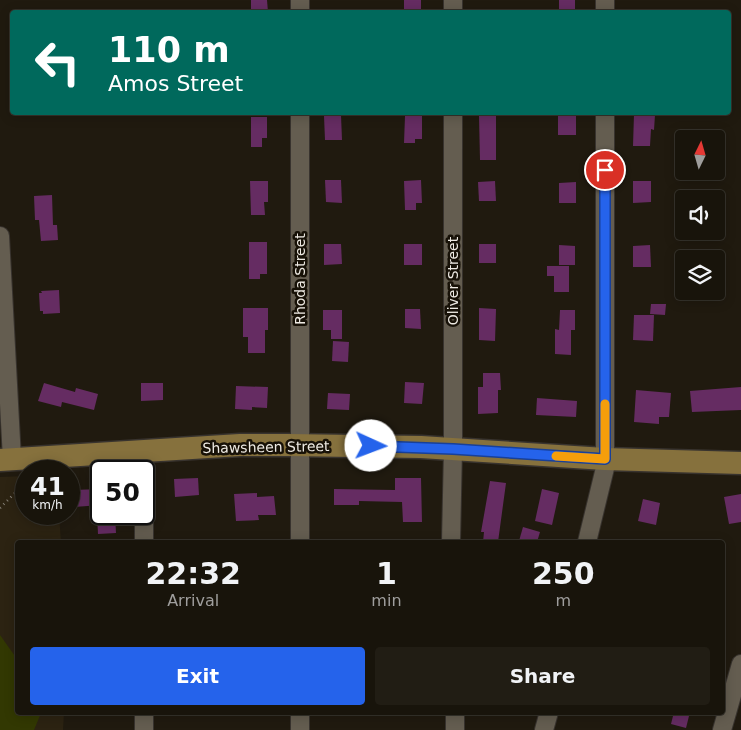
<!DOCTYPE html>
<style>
body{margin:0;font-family:"DejaVu Sans",sans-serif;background:#211d14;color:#f1f3f6;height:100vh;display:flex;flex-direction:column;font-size:19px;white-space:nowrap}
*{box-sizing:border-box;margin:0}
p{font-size:16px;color:#9f9e9d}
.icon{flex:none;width:28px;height:28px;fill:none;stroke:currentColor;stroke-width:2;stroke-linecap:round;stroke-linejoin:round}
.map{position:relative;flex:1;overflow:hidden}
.drawer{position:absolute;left:15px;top:540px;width:710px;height:175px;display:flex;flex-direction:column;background:#18140b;border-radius:5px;box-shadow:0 2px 12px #0003,0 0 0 1px #36332c}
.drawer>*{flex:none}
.guide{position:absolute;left:10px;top:10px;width:721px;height:105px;border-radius:5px;box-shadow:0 2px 12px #0003,0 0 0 1px #36332c;background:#00695c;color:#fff;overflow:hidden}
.needle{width:32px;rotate:5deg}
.tools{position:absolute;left:675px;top:130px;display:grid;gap:10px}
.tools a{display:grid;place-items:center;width:50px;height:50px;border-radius:5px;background:#18140b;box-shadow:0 2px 12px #0003,0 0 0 1px #36332c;font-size:25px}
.speed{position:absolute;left:15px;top:460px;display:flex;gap:10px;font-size:25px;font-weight:700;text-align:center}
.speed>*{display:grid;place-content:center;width:65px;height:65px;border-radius:50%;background:#18140b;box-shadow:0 2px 12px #0003,0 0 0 1px #36332c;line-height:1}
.speed small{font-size:12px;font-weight:400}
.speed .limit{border:2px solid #111;border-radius:8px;background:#fff;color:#111}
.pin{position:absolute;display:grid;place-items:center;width:42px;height:42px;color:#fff;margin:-21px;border:2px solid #fff;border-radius:50%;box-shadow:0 1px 5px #0007}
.me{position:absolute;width:55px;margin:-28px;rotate:92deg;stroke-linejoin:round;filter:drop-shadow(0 0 4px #0008)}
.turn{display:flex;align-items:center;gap:18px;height:105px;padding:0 15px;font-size:22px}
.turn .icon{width:65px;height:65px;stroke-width:2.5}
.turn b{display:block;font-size:35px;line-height:42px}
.eta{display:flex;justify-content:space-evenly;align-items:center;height:85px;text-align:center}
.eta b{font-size:30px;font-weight:700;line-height:35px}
.cta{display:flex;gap:10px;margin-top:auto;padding:10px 15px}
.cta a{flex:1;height:58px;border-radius:5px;background:#2563eb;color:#fff;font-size:20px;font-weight:700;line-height:58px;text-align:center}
.cta a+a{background:#211d14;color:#f1f3f6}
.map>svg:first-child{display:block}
.built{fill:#2c2312}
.green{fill:#323802}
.building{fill:#652c62}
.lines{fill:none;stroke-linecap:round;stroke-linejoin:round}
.minor-casing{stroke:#38332e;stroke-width:20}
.major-casing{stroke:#38332e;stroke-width:25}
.path{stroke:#847f76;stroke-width:2.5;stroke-dasharray:1 4;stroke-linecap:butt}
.minor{stroke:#645d50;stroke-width:18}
.major{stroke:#86713d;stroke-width:22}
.route-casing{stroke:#184099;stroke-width:12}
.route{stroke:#2563eb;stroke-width:9}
.slow{stroke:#f59e0b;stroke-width:9}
.labels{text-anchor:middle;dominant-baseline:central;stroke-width:5;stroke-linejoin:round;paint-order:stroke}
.street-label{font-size:14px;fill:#eeeae3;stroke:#171107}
</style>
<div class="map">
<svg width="741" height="730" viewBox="0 0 741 730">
<rect width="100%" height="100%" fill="#201a0f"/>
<path class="built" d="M 26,476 L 26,514 L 59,514 L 61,542 L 18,542 L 18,712 L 64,713 L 63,730 L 0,730 L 0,477 Z"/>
<path class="green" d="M 0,635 L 17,659 L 18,712 L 41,713 L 34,730 L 0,730 Z"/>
<g class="building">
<path d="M 251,0 L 267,0 L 268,12 L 251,12 Z"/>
<rect x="404" y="0" width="17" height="12"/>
<rect x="559" y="0" width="16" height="12"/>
<path d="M 634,114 L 655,115 L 654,130 L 651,129 L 650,146 L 633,146 Z"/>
<path d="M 341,115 L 342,140 L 325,140 L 324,116 Z"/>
<path d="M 405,116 L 422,116 L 422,139 L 415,139 L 415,143 L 404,143 Z"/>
<path d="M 479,116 L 496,116 L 496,160 L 480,160 Z"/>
<rect x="558" y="116" width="18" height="19"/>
<path d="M 251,117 L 267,117 L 267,138 L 262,138 L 262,147 L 251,147 Z"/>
<path d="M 325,180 L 341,180 L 342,203 L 326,202 Z"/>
<path d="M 421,180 L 422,203 L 416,203 L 416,210 L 405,210 L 404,181 Z"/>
<path d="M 250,181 L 268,181 L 268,202 L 264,202 L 265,215 L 251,215 Z"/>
<path d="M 495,181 L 496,201 L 479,201 L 478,182 Z"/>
<path d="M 633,181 L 651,181 L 651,202 L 633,203 Z"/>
<path d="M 576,182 L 576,203 L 559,203 L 559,183 Z"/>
<path d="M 52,195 L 53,225 L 57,225 L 58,240 L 41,241 L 39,220 L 35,220 L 34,196 Z"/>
<path d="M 249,242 L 267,242 L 267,274 L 260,274 L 260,279 L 249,279 Z"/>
<path d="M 324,244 L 341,244 L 342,264 L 324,265 Z"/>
<rect x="404" y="244" width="18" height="21"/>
<rect x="479" y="244" width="17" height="19"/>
<path d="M 559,245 L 575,246 L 575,265 L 559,265 Z"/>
<path d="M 650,245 L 651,267 L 633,267 L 633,246 Z"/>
<path d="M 547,266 L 569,266 L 569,292 L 554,292 L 554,276 L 547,276 Z"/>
<path d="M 59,290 L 60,313 L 43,314 L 43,311 L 40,311 L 39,293 L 42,293 L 41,291 Z"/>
<path d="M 651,304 L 666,304 L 665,315 L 650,314 Z"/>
<path d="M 243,308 L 268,308 L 268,330 L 265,330 L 265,353 L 248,353 L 248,337 L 243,337 Z"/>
<path d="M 479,308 L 496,309 L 495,341 L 479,340 Z"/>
<path d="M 405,309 L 420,309 L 421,329 L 405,328 Z"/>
<path d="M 323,310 L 342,310 L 342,339 L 331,339 L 331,330 L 323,330 Z"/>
<path d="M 560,310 L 575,310 L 575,330 L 571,330 L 571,355 L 555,354 L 555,329 L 559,330 Z"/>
<path d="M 634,315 L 654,315 L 653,341 L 633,340 Z"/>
<path d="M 333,341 L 349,342 L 348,362 L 332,361 Z"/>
<path d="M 483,373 L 500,373 L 501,390 L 498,390 L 498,413 L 478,414 L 478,387 L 483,387 Z"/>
<path d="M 405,382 L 424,383 L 422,404 L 404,403 Z"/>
<path d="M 44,383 L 75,392 L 76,388 L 98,394 L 94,410 L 62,402 L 61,407 L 38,401 Z"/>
<path d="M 141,383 L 163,383 L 163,400 L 141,401 Z"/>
<path d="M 236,386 L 268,387 L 267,408 L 252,407 L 252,410 L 235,409 Z"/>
<path d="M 741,387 L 741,410 L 692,412 L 690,391 Z"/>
<path d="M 636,390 L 671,393 L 669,417 L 659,417 L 659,424 L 634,422 Z"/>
<path d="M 328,393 L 350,394 L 349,410 L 327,409 Z"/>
<path d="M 537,398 L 577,401 L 576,417 L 536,415 Z"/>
<path d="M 198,478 L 199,495 L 175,497 L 174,479 Z"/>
<path d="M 395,478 L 421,478 L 422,522 L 403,522 L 402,502 L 359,501 L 359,505 L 334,505 L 334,489 L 395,490 Z"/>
<path d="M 490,481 L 506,483 L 498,542 L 483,542 L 484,532 L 481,532 Z"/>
<path d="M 101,489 L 101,505 L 74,507 L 73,490 Z"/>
<path d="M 542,489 L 559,493 L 552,525 L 535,521 Z"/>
<path d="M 257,493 L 257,497 L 274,496 L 276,515 L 258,515 L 259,520 L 236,521 L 234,494 Z"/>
<path d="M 741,494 L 741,522 L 729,524 L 724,497 Z"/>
<path d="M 643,499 L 660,503 L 656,525 L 638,521 Z"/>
<path d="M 97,514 L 115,514 L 116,533 L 98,534 Z"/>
<path d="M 523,527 L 540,532 L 537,542 L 519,541 Z"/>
<path d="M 674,712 L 690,712 L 686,728 L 671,724 Z"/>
</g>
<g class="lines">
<defs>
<g id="minor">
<path d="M 300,0 L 300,12"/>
<path d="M 453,0 L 453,12"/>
<path d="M 605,0 L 605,12"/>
<path d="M 300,112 L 300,542"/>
<path d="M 0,236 L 12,459"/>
<path d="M 144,473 L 144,542"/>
<path d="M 451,542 L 453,449 L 453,112"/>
<path d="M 587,542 L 605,468 L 605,112"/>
<path d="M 144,712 L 144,730"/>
<path d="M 455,712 L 455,730"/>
<path d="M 300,730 L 300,712"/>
<path d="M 544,730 L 549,712"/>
<path d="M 722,730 L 741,664"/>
</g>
<path id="major" d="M 0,460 L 240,445 L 288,445 L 421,447 L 605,459 L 741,463"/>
</defs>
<use href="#minor" class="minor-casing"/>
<use href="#major" class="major-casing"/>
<path class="path" d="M 0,508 L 26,482"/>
<use href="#minor" class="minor"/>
<use href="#major" class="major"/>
</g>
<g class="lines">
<defs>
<path id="route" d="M 371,446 L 453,449 L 605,459 L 605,170"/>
</defs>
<use href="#route" class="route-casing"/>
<use href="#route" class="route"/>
<path class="slow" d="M 556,456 L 605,459 L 605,404"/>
</g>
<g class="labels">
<g class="street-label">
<text transform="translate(300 279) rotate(-90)">Rhoda Street</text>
<text transform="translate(453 281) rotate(-90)">Oliver Street</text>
<text transform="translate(266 447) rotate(-1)">Shawsheen Street</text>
</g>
</g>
</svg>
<div class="tools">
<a><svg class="needle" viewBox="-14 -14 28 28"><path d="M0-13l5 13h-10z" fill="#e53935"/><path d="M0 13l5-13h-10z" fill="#9f9e9d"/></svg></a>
<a><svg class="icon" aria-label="sound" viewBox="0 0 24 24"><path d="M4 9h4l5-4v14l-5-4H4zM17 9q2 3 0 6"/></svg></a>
<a><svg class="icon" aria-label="layers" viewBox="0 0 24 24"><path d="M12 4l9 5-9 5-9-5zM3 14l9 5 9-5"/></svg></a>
</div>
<div class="speed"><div>41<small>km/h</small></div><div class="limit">50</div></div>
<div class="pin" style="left:605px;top:170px;background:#d93025"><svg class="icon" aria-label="arrive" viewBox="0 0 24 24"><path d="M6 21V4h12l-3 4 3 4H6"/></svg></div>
<svg class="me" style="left:371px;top:446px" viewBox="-20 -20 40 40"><circle r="19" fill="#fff"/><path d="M0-13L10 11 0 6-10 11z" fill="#2563eb"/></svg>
<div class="guide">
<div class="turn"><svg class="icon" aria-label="left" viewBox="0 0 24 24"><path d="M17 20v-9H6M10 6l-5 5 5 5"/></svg><div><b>110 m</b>Amos Street</div></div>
</div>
<section class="drawer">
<div class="eta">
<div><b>22:32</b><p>Arrival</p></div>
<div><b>1</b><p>min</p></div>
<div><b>250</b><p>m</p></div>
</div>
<div class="cta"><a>Exit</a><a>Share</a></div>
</section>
</div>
